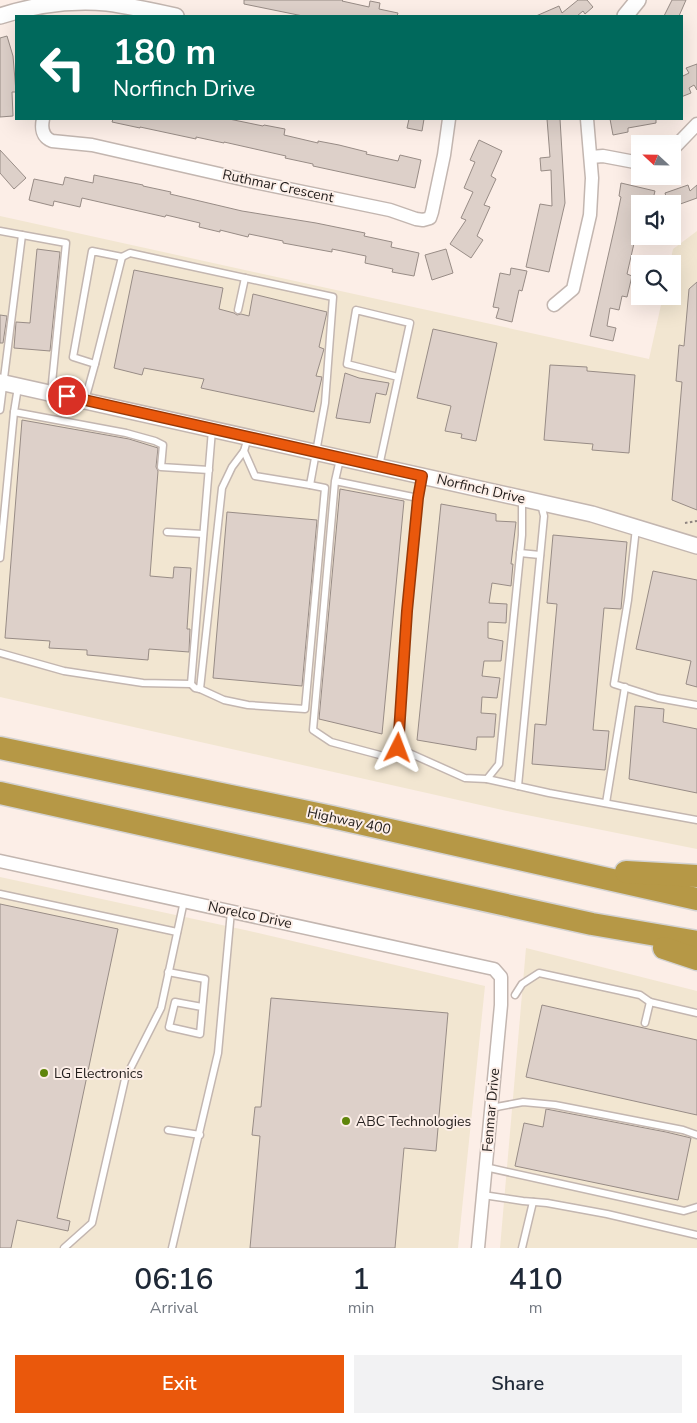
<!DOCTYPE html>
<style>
body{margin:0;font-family:"Nunito Sans",sans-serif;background:#f2f2f3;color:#1f2937;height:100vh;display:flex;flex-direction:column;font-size:19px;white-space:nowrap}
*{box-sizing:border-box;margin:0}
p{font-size:16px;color:#747a83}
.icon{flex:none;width:28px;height:28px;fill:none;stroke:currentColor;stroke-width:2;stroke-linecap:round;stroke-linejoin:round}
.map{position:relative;height:1248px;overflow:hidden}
.drawer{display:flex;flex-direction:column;background:#fff;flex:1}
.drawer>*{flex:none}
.banner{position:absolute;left:15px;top:15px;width:668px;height:105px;border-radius:0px;box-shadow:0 5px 20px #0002;background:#00695c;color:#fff;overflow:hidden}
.needle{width:32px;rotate:292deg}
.tools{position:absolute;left:631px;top:135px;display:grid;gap:10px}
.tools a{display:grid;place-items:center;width:50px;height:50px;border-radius:0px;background:#fff;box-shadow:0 5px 20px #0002;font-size:25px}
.pin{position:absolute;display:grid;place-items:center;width:42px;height:42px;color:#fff;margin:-21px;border:2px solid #fff;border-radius:50%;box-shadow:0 1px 5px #0007}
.me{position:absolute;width:55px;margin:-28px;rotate:3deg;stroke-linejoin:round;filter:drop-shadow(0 0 4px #0008)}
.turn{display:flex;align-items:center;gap:18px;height:105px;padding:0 15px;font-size:22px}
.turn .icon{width:65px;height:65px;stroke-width:2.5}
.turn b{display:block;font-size:35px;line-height:42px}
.eta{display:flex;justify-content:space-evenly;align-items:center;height:85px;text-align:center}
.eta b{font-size:30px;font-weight:600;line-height:35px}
.action{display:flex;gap:10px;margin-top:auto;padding:10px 15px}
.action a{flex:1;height:58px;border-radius:0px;background:#ea580c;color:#fff;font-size:20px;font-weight:600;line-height:58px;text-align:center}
.action a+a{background:#f2f2f3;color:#1f2937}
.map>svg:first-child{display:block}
.industrial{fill:#f2e6d1}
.building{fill:#ddd0c9;stroke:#988c86}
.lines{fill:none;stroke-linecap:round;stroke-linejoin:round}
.service-casing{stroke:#c3b6b0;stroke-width:9}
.minor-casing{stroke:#c3b6b0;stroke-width:15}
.tertiary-casing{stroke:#c3b6b0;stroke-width:18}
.motorway-casing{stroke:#d3d2d2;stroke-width:25}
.path{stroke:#8e8480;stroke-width:2;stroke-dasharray:2.5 2.5;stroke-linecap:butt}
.service{stroke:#fff;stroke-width:6}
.minor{stroke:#fff;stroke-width:12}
.tertiary{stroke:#fff;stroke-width:15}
.motorway{stroke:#b69846;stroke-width:22}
.route-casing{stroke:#983908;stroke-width:12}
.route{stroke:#ea580c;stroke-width:9}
.poi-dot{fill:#5f850a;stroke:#fceee7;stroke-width:2}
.labels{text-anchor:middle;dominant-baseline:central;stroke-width:4;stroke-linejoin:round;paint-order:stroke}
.street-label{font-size:14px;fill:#231e1c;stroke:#fceee7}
.poi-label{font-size:14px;fill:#231e1c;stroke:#fceee7;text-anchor:start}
</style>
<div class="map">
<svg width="697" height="1248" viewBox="0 0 697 1248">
<rect width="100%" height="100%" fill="#fceee7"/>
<g class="industrial">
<path d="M 0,216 L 649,359 L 663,296 L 672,296 L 672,264 L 670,264 L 673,249 L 697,231 L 697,849 L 507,811 L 0,697 Z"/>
<path d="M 0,877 L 245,930 L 485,986 L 458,1248 L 0,1248 Z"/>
<path d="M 526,948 L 697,991 L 697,1248 L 500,1248 Z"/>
</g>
<g class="building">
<path d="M 244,0 L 343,0 L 342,1 L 369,7 L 370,1 L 380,3 L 379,9 L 398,13 L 397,16 L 303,16 L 244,4 Z"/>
<path d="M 578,0 L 587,0 L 593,7 L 585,14 L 583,11 L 577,16 L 536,16 L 559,6 L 562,13 Z"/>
<path d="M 672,0 L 686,0 L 679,16 L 664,16 Z"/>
<path d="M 7,36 L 13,56 L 16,92 L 12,92 L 13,116 L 0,117 L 0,38 Z"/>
<path d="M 697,64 L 697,90 L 694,85 L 689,88 L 691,93 L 681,97 L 681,72 L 683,76 L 689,73 L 686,68 Z"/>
<path d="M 113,119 L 229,119 L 263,126 L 264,125 L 285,129 L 284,135 L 318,143 L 318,141 L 339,145 L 367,152 L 366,154 L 398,161 L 400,155 L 421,160 L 415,188 L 313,166 L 313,164 L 285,158 L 286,156 L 224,142 L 224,143 L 196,137 L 196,139 L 140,127 L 140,128 L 112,122 Z"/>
<path d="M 409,119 L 424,119 L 422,131 L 407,128 Z"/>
<path d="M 547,119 L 560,119 L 565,203 L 549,272 L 526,267 L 540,204 L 552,206 L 551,170 L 541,171 L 540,158 L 550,157 Z"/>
<path d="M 610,119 L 656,119 L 656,123 L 628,128 L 628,132 L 613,135 Z"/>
<path d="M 479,140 L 502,151 L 491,176 L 496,179 L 484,205 L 490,207 L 477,236 L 483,240 L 471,258 L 450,244 L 466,220 L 461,218 L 473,192 L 464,188 L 475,162 L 470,160 Z"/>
<path d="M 0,150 L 26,178 L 14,189 L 0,173 Z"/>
<path d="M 94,175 L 143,185 L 143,186 L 171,192 L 170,194 L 242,211 L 316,223 L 365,233 L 364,236 L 392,242 L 391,247 L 419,253 L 414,276 L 392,272 L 393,269 L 365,263 L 366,256 L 332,249 L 332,252 L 283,243 L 283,241 L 249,234 L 248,237 L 220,230 L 220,232 L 199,227 L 200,223 L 166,215 L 165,217 L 82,198 L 80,207 L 54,201 L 53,206 L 29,200 L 34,179 L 63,185 L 65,177 L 93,183 Z"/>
<path d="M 621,183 L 655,191 L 652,203 L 640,201 L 640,226 L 638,226 L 627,274 L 632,276 L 627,297 L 622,296 L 619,310 L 610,308 L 607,326 L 616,328 L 613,341 L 590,336 L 616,221 L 621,197 L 619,196 Z"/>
<path d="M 688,185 L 690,191 L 697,185 L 697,198 L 672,207 L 672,204 L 668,204 L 665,193 Z"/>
<path d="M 37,249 L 60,252 L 50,351 L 14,348 L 16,322 L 30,323 Z"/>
<path d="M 446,249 L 453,273 L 432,280 L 425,255 Z"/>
<path d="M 511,268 L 527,271 L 522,291 L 519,290 L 512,322 L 496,318 L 499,308 L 493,307 L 500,273 L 510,275 Z"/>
<path d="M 134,270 L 223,288 L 219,309 L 234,313 L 237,315 L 241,314 L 249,316 L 253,294 L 327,312 L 319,347 L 324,349 L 316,376 L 322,377 L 314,412 L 201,388 L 204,379 L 144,368 L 142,375 L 114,368 Z"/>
<path d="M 697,282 L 697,510 L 672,500 L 682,382 L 676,381 L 679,345 L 684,346 L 689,289 Z"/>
<path d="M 0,315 L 7,316 L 3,343 L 0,343 Z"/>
<path d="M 433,329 L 497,343 L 476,441 L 461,438 L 462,434 L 445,431 L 451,406 L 417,398 Z"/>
<path d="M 550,365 L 587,367 L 587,371 L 635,375 L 629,453 L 592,450 L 593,444 L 544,440 Z"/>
<path d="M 345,373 L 359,378 L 389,383 L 386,395 L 376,393 L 370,423 L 336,418 Z"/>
<path d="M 22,420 L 129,439 L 158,448 L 156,467 L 158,471 L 150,576 L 173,578 L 174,567 L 191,568 L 187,629 L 190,629 L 189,652 L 149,649 L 148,660 L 87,655 L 87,650 L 49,648 L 50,641 L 5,638 Z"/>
<path d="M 340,489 L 404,501 L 382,734 L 319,719 Z"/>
<path d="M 441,504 L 496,514 L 496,521 L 516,522 L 511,564 L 513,564 L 511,586 L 492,583 L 489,603 L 507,604 L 506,623 L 488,622 L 488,638 L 503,641 L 501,661 L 484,661 L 482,676 L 500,678 L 497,698 L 482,697 L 481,713 L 496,714 L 494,737 L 477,737 L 476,750 L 417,740 Z"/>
<path d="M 227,512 L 317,520 L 302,686 L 213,678 Z"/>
<path d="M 553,535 L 627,542 L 621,609 L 604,608 L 593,730 L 609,731 L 605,770 L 532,764 L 535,724 L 546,725 L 557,604 L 547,603 Z"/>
<path d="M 653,571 L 697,580 L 697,687 L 686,684 L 691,661 L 636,649 Z"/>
<path d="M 635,706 L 664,709 L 663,722 L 697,729 L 697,793 L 629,779 Z"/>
<path d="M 0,904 L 118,929 L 57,1218 L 70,1221 L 68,1231 L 17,1220 L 11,1248 L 0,1248 Z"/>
<path d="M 271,998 L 448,1013 L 436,1151 L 404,1148 L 395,1248 L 250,1248 L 260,1136 L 252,1135 L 255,1107 L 261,1107 Z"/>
<path d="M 542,1005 L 697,1040 L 697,1115 L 526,1077 Z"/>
<path d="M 546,1109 L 666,1132 L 691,1138 L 678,1200 L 515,1166 L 524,1123 L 543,1127 Z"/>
</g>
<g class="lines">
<defs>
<g id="service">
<path d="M 0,231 L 66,243 L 51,393"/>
<path d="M 238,310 L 245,278"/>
<path d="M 95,364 L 122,257"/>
<path d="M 18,387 L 14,412 L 126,433 L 155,441 L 163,445 L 161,467 L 209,470"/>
<path d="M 85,400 L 95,364 L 73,357 L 92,251 L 122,257 L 130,253 L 333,297 L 325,403 L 310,485 L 255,476 L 244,451"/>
<path d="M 0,410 L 22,235"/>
<path d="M 379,466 L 410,323 L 356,310 L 347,364 L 398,377"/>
<path d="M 335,481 L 313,730 L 331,742 L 391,758 L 398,748 L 404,645 L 418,498 L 335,481 L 340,459"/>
<path d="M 418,498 L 422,476"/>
<path d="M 636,528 L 628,600 L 614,684 L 658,698 L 697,705"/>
<path d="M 167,532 L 203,534"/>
<path d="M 520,553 L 540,555"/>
<path d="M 0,558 L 14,412"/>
<path d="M 0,653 L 64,671 L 143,683 L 191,684 L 212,430"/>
<path d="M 191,684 L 195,688 L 200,689 L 222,488 L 232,467 L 244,451 L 248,437"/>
<path d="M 200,689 L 224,700 L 248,705 L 305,709 L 325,488 L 310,485"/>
<path d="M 398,748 L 465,778 L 487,779 L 499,764 L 522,535 L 522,498"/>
<path d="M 487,779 L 549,793 L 697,820"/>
<path d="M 518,786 L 544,516 L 541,504"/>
<path d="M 606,803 L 625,687"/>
<path d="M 0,894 L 177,932"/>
<path d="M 168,972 L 205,979 L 200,1034 L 169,1027 L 175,1002 L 202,1007"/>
<path d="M 515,995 L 522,984 L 539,973 L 640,995 L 650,1002"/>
<path d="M 645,1023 L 650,1002 L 697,1013"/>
<path d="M 491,1108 L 523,1102 L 555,1105 L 683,1130 L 697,1135"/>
<path d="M 168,1130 L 200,1135"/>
<path d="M 485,1167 L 684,1211 L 697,1207"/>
<path d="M 483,1195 L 523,1201 L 547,1203 L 607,1214 L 697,1235"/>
<path d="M 64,1248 L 92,1223 L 125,1079 L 161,1008 L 184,901"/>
<path d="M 172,1248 L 218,1053 L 231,911"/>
<path d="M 522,1248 L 533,1202"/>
</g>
<g id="minor">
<path d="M 43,119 C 41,128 42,137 52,141 L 92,145 L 250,181 L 390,210 L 416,219 L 423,220 L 430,218 L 432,212 L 444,155 L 449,119"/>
<path d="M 672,150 L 697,124"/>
<path d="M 591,157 L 603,156 L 640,163"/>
<path d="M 554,305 L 573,289 L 590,215 L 592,178 L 587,119"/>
<path d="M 0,861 L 494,969 L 501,977 L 501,1005 L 478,1248"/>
</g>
<g id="tertiary">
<path d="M 0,16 C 34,5 72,0 107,3 C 130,6 153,11 176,16"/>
<path d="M 625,16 L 638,0"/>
<path d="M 0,382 L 592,514 L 697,546"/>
</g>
<g id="motorway">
<path d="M 0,748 L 332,817 L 697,899"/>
<path d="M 0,793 L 592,924 L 697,942"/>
<path d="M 626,872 L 697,876"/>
<path d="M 664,948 L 697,959"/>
</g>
</defs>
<use href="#service" class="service-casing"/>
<use href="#minor" class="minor-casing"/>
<use href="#tertiary" class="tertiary-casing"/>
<use href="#motorway" class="motorway-casing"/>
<path class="path" d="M 685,523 L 697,521"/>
<use href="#service" class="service"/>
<use href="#minor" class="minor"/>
<use href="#tertiary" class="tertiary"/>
<use href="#motorway" class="motorway"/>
</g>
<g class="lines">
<defs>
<path id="route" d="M 67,396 L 422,476 L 418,498 L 407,611 L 398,748"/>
</defs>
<use href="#route" class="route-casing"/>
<use href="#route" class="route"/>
</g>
<g class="poi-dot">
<circle cx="44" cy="1073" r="5"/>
<circle cx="346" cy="1121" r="5"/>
</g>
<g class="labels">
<g class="street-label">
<text transform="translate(278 186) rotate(12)">Ruthmar Crescent</text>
<text transform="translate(481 489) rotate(13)">Norfinch Drive</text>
<text transform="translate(349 821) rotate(12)">Highway 400</text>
<text transform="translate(250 915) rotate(12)">Norelco Drive</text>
<text transform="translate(491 1110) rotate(-85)">Fenmar Drive</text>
</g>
<g class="poi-label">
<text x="54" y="1073">LG Electronics</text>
<text x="356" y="1121">ABC Technologies</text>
</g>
</g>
</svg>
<div class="tools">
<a><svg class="needle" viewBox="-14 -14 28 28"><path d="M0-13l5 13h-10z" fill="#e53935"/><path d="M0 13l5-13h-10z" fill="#747a83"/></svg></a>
<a><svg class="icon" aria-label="sound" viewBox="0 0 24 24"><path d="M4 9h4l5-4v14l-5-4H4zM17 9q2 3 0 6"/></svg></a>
<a><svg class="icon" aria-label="search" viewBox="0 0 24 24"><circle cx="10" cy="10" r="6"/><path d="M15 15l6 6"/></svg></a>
</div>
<div class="pin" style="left:67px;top:396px;background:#d93025"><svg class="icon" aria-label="arrive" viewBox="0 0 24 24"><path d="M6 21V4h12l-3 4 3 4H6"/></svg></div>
<svg class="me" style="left:398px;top:748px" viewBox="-20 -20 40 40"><path d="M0-17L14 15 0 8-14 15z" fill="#ea580c" stroke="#fff" stroke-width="4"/></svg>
<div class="banner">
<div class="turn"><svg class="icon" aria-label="left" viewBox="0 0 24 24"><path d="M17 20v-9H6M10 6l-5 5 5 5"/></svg><div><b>180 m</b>Norfinch Drive</div></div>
</div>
</div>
<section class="drawer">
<div class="eta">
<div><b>06:16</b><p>Arrival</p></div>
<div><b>1</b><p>min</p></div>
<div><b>410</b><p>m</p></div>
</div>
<div class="action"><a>Exit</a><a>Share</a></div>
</section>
